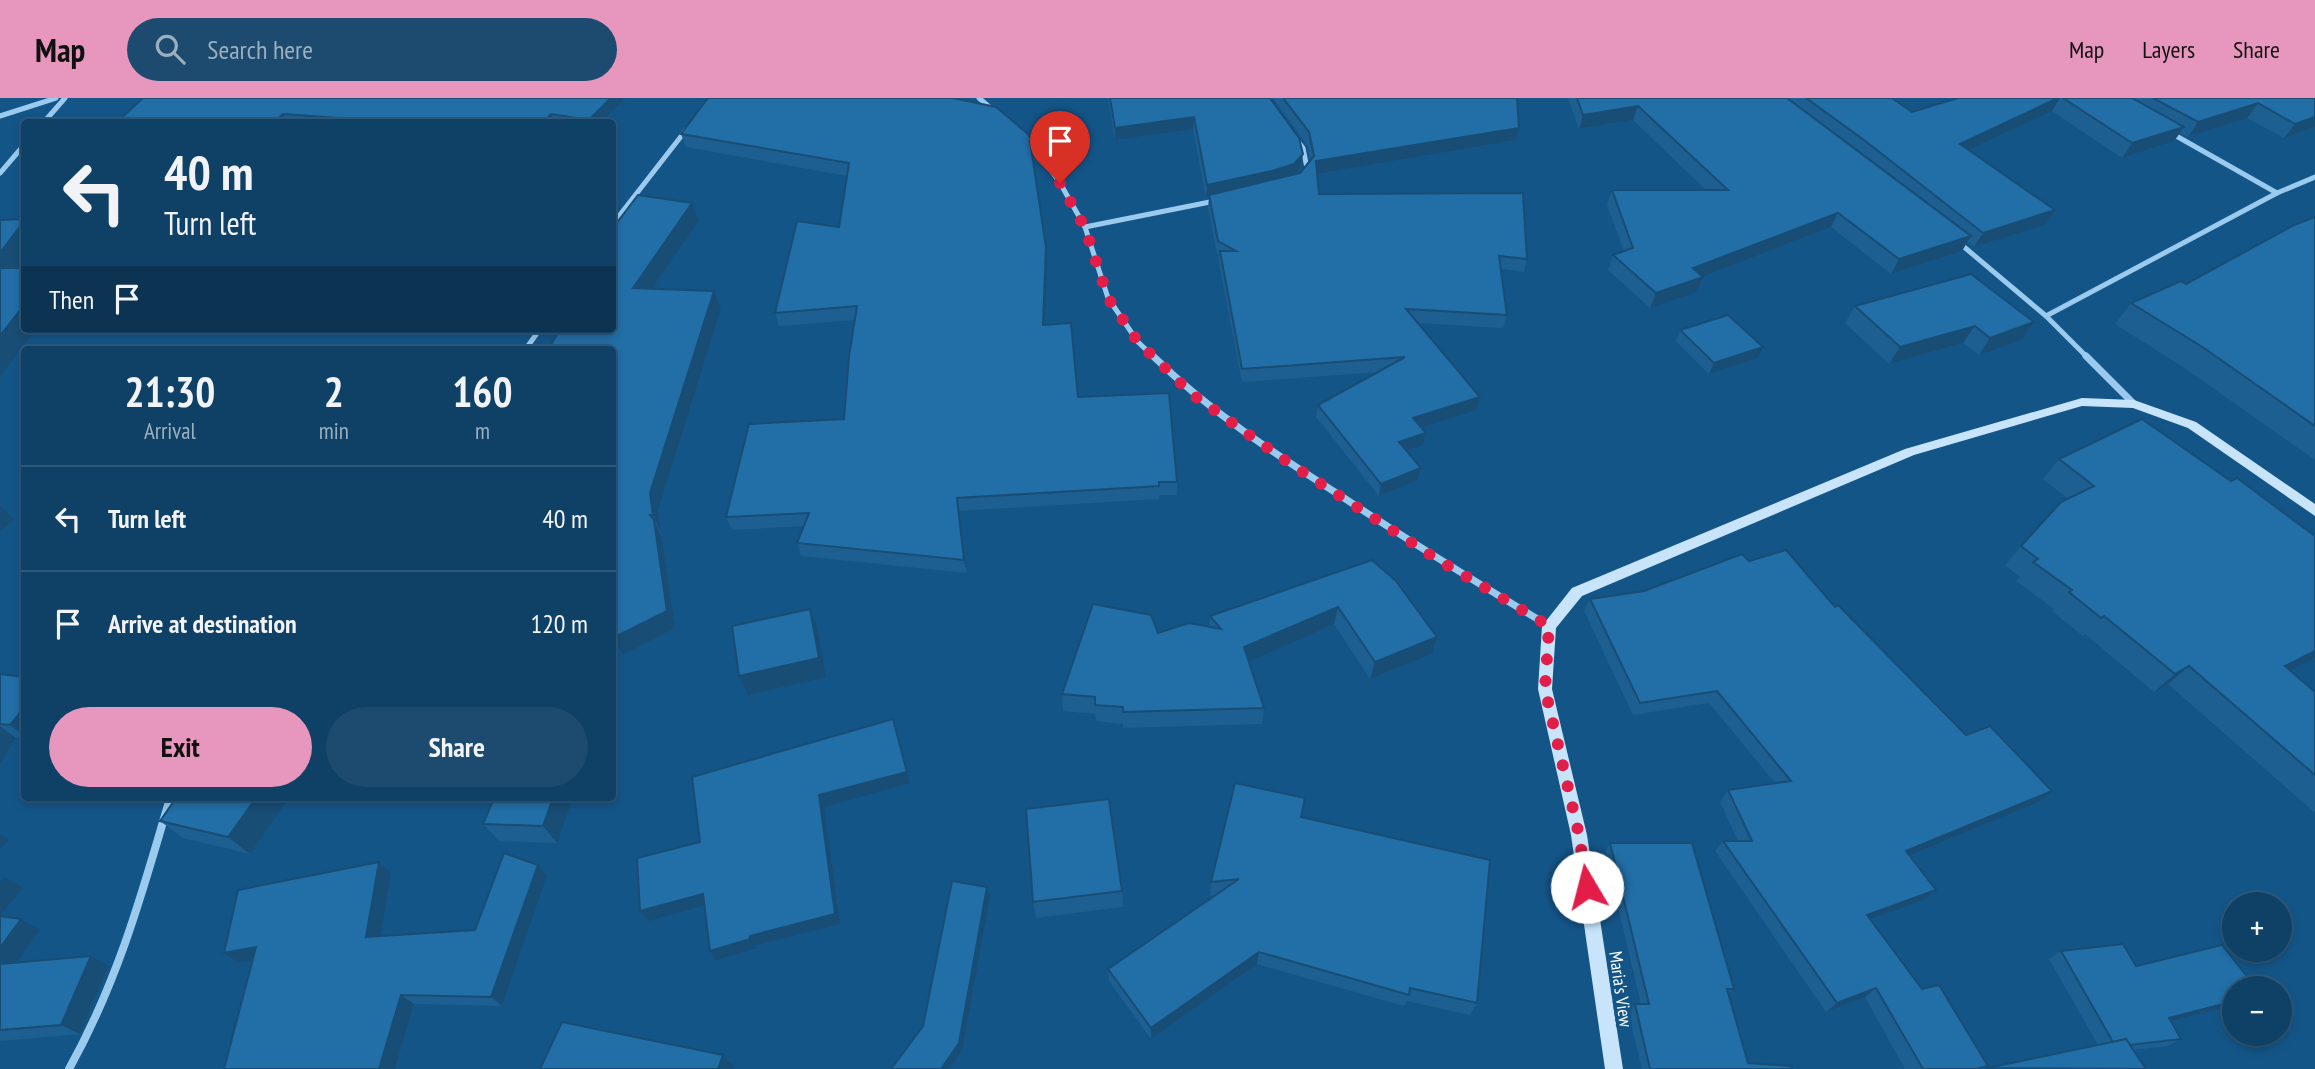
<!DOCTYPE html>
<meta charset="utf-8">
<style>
body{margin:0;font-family:"PT Sans Narrow",sans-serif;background:#1d4b6f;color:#f1f3f6;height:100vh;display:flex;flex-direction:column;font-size:26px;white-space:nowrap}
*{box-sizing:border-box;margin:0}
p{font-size:23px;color:#9bafbf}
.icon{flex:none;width:38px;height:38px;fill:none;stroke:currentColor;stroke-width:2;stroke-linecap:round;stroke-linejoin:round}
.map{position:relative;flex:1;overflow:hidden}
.drawer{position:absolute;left:21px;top:248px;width:595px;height:455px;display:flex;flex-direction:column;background:#0f4066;border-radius:7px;box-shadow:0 4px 10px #0003,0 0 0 2px #2f597a}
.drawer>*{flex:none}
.hud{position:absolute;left:21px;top:21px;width:595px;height:214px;border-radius:7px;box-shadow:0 4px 10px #0003,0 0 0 2px #2f597a;background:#0f4066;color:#f1f3f6;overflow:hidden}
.fabs{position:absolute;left:2222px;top:794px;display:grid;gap:14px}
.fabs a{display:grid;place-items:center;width:70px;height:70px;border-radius:50%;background:#0f4066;box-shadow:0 4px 10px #0003,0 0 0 2px #2f597a;font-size:35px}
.pin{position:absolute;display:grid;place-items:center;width:60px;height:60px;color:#fff;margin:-72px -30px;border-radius:50% 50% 50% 0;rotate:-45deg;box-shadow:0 0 7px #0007}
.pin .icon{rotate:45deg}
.me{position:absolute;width:77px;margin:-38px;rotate:352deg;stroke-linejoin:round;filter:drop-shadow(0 0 5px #0008)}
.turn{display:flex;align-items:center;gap:24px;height:147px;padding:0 28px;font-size:32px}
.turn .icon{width:91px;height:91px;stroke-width:2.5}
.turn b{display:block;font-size:49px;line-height:60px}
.then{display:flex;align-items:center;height:66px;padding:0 28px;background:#0003;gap:14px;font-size:26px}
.eta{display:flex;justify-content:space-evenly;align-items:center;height:119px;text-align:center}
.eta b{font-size:42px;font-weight:700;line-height:49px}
.primary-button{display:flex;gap:14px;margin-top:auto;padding:14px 28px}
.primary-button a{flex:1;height:80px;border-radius:42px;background:#e797bd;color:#111;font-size:28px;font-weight:700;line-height:80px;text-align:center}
.primary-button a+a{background:#1d4b6f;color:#f1f3f6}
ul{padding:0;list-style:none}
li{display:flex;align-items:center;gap:21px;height:105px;padding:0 28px;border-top:2px solid #2f597a}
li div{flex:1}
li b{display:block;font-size:26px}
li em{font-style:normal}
header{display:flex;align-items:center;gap:42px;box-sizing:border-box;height:98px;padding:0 35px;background:#e797bd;color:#111}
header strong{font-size:33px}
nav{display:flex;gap:38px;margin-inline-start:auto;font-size:24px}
.search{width:490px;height:63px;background:#1d4b6f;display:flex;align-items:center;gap:18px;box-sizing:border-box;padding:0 24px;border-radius:38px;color:#9bafbf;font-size:26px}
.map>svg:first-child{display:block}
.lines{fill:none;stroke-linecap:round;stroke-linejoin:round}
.street-far2{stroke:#9acbef;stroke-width:5}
.street-far1{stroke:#9acbef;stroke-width:7}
.street{stroke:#9acbef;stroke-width:8}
.secondary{fill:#c8e4fa;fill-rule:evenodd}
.wall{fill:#1d5f90}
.shaded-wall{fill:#184d75}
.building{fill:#226ea7;stroke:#184d75;stroke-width:2}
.route{stroke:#e11d48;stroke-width:12;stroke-dasharray:0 21.6}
.labels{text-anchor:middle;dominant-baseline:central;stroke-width:7;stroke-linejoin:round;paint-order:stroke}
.street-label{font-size:18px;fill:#fff;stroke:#145588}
</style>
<header>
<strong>Map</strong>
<div class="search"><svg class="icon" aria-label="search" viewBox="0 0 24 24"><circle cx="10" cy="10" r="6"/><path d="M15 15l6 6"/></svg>Search here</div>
<nav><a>Map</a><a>Layers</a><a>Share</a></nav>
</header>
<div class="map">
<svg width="2315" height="971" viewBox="0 0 2315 971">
<rect width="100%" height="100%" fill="#145588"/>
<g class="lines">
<g class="street-far2">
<path d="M 979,0 L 994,13"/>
<path d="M 0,18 L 56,0"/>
<path d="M 44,24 L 65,0"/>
<path d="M 2171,35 L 2277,95"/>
<path d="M 1296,41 L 1303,50 L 1307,70 L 1304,74"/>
<path d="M 1030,43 L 1060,85 L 1085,129 L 1108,200 L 1138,244 L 1155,260"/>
<path d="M 0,75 L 24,47"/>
<path d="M 612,127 L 686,32"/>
<path d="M 1085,129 L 1215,103"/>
<path d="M 1957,143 L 2046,218 L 2088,260"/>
<path d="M 2046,218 L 2277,95 L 2315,79"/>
<path d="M 525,252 L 540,231"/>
</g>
<g class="street-far1">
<path d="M 1153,258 C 1209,313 1275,356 1341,398 C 1409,443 1479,486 1549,528"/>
<path d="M 2086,258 L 2134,306"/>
</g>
<path class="street" d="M 69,971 C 118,883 142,796 170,700"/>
<path class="secondary" d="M 2082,300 L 2134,302 L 2196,324 L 2315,406 L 2315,418 L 2188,330 L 2133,310 L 2082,308 L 1914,357 L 1582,498 L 1556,530 L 1552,591 L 1587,737 L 1623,971 L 1605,971 L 1571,737 L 1538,591 L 1542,528 L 1572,490 L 1905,351 Z"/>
</g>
<g class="wall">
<path d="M 625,0 L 602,24 L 117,24 Z"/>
<path d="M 953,0 L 1034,45 L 1036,59 L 1032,57 L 1047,163 L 1044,227 L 1078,299 L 1177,384 L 1177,397 L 1159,397 L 1159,401 L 959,413 L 967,475 L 801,458 L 797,445 L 803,428 L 732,432 L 726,419 L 844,321 L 855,222 L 779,228 L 775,215 L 839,129 L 847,78 L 686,49 L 681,36 Z"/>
<path d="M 1108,0 L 1270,0 L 1301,69 L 1295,76 L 1300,75 L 1310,62 L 1307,47 L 1273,0 L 1517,0 L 1519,30 L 1516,42 L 1317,75 L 1319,96 L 1527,161 L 1524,174 L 1501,171 L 1507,217 L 1503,230 L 1417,225 L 1480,299 L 1477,312 L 1421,329 L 1426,335 L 1423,347 L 1407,353 L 1421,370 L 1418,382 L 1379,398 L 1316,319 L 1318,307 L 1379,274 L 1242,284 L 1219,165 L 1219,157 L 1217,156 L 1208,109 L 1209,99 L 1206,99 L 1193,31 L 1115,42 Z"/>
<path d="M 1568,0 L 1892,0 L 1912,14 L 1958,0 L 2315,0 L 2315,29 L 2284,40 L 2247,20 L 2188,39 L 2180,35 L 2174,43 L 2122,60 L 2052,13 L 1970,52 L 2055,112 L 2045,127 L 1974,149 L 1967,144 L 1962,153 L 1891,176 L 1831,129 L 1703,179 L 1697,194 L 1650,210 L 1608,172 L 1613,157 L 1624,153 L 1607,107 L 1612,92 L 1706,92 L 1633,22 L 1579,31 Z"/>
<path d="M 2315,119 L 2315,362 L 2186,271 L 2115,226 L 2131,205 L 2186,186 Z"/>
<path d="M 699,123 L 652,191 L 721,211 L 658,413 L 661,435 L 660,435 L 662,440 L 675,530 L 623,557 L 612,540 L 612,252 L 548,252 Z"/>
<path d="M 1855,208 L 2034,224 L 2022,242 L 1979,257 L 1963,245 L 1889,266 L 1845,225 Z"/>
<path d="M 1680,232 L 1758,260 L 1709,276 L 1676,243 Z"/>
<path d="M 2059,361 L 2231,383 L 2315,438 L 2315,560 L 2290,573 L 2315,594 L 2315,715 L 2168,586 L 2154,594 L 2085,536 L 2083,538 L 2052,513 L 2054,511 L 2016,483 L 2020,479 L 2005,467 L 2021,448 L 2068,401 L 2043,381 Z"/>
<path d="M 1372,462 L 1437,539 L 1432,556 L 1370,581 L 1334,526 L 1249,564 L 1264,610 L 1262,626 L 1123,630 L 1123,626 L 1096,623 L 1095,616 L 1063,613 L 1062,596 L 1158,535 L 1209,529 L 1210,518 Z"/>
<path d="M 1749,463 L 1835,509 L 1966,637 L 2039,704 L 1909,758 L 1936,792 L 1924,802 L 1871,822 L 1922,891 L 1988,968 L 1984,971 L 1905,971 L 1865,899 L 1826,914 L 1715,753 L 1723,743 L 1738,743 L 1720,704 L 1728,692 L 1775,685 L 1709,605 L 1633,617 L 1584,513 L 1590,501 L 1644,493 Z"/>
<path d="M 0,576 L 24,579 L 24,641 L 16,640 L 0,666 Z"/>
<path d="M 289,700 L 250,756 L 183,740 L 160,723 Z"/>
<path d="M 494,700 L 566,700 L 571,706 L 557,745 L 499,743 L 483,726 Z"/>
<path d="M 1301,719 L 1477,905 L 1470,917 L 1407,903 L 1404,908 L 1257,866 L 1151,941 L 1109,883 L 1108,871 L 1216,797 L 1210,798 L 1211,784 Z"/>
<path d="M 1610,745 L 1734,891 L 1729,896 L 1748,965 L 1792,971 L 1642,971 L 1628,914 L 1635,906 L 1641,906 L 1605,754 Z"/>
<path d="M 391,775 L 381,838 L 475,832 L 547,778 L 502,908 L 414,906 L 395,971 L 224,971 L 252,862 L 239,865 Z"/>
<path d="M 1122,793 L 1123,809 L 1036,820 L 1033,804 Z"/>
<path d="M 0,818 L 21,821 L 40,832 L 17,864 L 109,868 L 80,936 L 0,943 Z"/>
<path d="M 2061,853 L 2136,868 L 2235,891 L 2235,907 L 2171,923 L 2181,941 L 2167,948 L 2133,952 L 2146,971 L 1987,971 L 2098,947 L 2049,861 Z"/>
</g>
<g class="shaded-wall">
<path d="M 611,0 L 625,0 L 602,24 L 590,24 L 589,22 Z"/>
<path d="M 2058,0 L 2060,0 L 2052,13 L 1952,60 L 1960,46 Z"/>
<path d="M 2258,5 L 2247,20 L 2188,39 L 2198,24 Z"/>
<path d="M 1638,8 L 1633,22 L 1579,31 L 1583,17 Z"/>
<path d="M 283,16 L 287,24 L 275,24 Z"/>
<path d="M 551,16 L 555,24 L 544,24 Z"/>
<path d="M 1194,19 L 1193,31 L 1115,42 L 1115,30 Z"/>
<path d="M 2315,19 L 2315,29 L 2284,40 L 2295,26 Z"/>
<path d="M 2184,29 L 2174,43 L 2122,60 L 2132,45 Z"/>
<path d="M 1519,30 L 1516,42 L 1315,76 L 1316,63 Z"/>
<path d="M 1303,56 L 1301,69 L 1293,78 L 1271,86 L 1206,99 L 1207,87 Z"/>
<path d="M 692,105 L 699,123 L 640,208 L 633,190 Z"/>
<path d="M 2055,112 L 2045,127 L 1974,149 L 1983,135 Z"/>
<path d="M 1838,115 L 1831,129 L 1687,185 L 1703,179 L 1697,194 L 1650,210 L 1656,195 L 1693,170 Z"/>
<path d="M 24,123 L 24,162 L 5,189 L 0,184 L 0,155 Z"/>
<path d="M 1971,138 L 1962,153 L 1891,176 L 1899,161 Z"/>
<path d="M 1046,149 L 1047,163 L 1044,241 L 1043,227 Z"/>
<path d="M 714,193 L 721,211 L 658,413 L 661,435 L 653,417 L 650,395 Z"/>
<path d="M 24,207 L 24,231 L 36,231 L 0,279 L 0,238 Z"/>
<path d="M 2034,224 L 2022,242 L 1979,257 L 1990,240 Z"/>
<path d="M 1975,228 L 1963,245 L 1889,266 L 1900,249 Z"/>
<path d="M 1763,249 L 1758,260 L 1709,276 L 1714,265 Z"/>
<path d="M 1480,299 L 1477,312 L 1410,333 L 1413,320 Z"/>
<path d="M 1426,335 L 1423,347 L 1397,356 L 1399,344 Z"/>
<path d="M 1421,370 L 1418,382 L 1379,398 L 1381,386 Z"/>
<path d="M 957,400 L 959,413 L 967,475 L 964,462 Z"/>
<path d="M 0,408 L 14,421 L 0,434 Z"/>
<path d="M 654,422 L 662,440 L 675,530 L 623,557 L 613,540 Z"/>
<path d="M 1338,509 L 1334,526 L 1242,567 L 1244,549 Z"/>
<path d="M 810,511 L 817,530 L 826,579 L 748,597 L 739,578 Z"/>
<path d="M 1437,539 L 1432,556 L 1370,581 L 1375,564 Z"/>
<path d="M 2315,553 L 2315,560 L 2262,587 L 2285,568 Z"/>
<path d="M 2189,568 L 2168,586 L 2154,594 L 2175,576 Z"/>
<path d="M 24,610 L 24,638 L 10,627 Z"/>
<path d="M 893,621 L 910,685 L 824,709 L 840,826 L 756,847 L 757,850 L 716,862 L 710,853 L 750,838 L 819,697 Z"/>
<path d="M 0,628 L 16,640 L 0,666 Z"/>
<path d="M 2052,693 L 2039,704 L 1894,764 L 1906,753 Z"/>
<path d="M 256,700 L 289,700 L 250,756 L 228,739 Z"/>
<path d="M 553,700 L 566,700 L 571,706 L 557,745 L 543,728 Z"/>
<path d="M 0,736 L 9,741 L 0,751 Z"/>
<path d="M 379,764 L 391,775 L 379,849 L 366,839 Z"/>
<path d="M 538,767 L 547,778 L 502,908 L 491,899 Z"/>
<path d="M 4,779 L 23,790 L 0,817 L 0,784 Z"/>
<path d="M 987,789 L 990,798 L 962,952 L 949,971 L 941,971 Z"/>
<path d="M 1936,792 L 1924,802 L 1856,827 L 1867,817 Z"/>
<path d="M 703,796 L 709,806 L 648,823 L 640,813 Z"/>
<path d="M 21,821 L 40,832 L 8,877 L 0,873 L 0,850 Z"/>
<path d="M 256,849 L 270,859 L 239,865 L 224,855 Z"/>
<path d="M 1259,854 L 1257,866 L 1151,941 L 1151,930 Z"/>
<path d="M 91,858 L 109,868 L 80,936 L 61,927 Z"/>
<path d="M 1876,890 L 1865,899 L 1826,914 L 1837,905 Z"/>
<path d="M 401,897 L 414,906 L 395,971 L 379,971 Z"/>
<path d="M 2235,903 L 2235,907 L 2155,927 L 2169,920 Z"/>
<path d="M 723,957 L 735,970 L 734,971 L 718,971 Z"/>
</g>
<g class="building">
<path d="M 143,0 L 611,0 L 589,22 L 551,16 L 544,24 L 394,24 L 283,16 L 275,24 L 117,24 Z"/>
<path d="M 708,0 L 953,0 L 996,9 L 1028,36 L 1034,45 L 1030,43 L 1046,149 L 1043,227 L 1071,225 L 1078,299 L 1169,295 L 1177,384 L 1159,384 L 1159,388 L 957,400 L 964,462 L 797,445 L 809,415 L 726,419 L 749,326 L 844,321 L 849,258 L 857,208 L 775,215 L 797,123 L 839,129 L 849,65 L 681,36 Z"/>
<path d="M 1110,0 L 1270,0 L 1299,40 L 1303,56 L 1294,66 L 1272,73 L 1207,87 L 1194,19 L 1115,30 Z"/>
<path d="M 1283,0 L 1517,0 L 1519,30 L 1316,63 L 1319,96 L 1523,95 L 1527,161 L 1499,158 L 1507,217 L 1406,211 L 1480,299 L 1413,320 L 1426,335 L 1399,344 L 1421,370 L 1381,386 L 1318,307 L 1405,259 L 1242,271 L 1220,153 L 1236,153 L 1218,143 L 1209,97 L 1300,75 L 1314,58 L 1309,34 Z"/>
<path d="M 1577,0 L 1787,0 L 1971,138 L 1899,161 L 1838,115 L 1693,170 L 1703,179 L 1656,195 L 1613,157 L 1633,150 L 1612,92 L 1728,92 L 1638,8 L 1583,17 Z"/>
<path d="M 1806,0 L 1892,0 L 1912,14 L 1958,0 L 2058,0 L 1960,46 L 2055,112 L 1983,135 L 1864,42 Z"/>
<path d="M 2063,0 L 2132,0 L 2184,29 L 2132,45 Z"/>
<path d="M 2153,0 L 2315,0 L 2315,19 L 2295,26 L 2258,5 L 2198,24 Z"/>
<path d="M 97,20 L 109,24 L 89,24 Z"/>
<path d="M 638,97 L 692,105 L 633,190 L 714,193 L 650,395 L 653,417 L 650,417 L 654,422 L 667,513 L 613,540 L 612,252 L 548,252 L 560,231 L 612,231 L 612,131 Z"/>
<path d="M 2315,119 L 2315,328 L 2204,250 L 2131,205 L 2181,183 L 2186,186 L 2294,127 Z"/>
<path d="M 24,121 L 24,123 L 0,155 L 0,122 Z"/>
<path d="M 0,170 L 24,170 L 24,207 L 0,238 Z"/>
<path d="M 1971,176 L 2034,224 L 1990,240 L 1975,228 L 1900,249 L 1855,208 Z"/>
<path d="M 1728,217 L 1763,249 L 1714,265 L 1680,232 Z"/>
<path d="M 2142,321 L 2231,383 L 2237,380 L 2315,438 L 2315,553 L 2285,568 L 2315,594 L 2315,677 L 2189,568 L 2175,576 L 2104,518 L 2101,520 L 2069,494 L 2072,492 L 2033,464 L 2038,461 L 2021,448 L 2061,404 L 2094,388 L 2059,361 Z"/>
<path d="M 1786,452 L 1835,509 L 1838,507 L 1966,637 L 1990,628 L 2052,693 L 1906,753 L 1936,792 L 1867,817 L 1922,891 L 1939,887 L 1988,968 L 1976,971 L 1923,971 L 1876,890 L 1837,905 L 1723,743 L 1752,743 L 1728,692 L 1791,683 L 1717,593 L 1640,605 L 1590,501 L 1644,493 L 1742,456 L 1749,463 Z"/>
<path d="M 1372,462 L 1396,483 L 1437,539 L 1375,564 L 1338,509 L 1244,549 L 1264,610 L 1123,614 L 1123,609 L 1095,607 L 1095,599 L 1062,596 L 1093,506 L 1151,517 L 1158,535 L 1189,525 L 1221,531 L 1210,518 Z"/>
<path d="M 810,511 L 819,560 L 739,578 L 732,528 Z"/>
<path d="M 0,576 L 24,579 L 24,610 L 10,627 L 0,626 Z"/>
<path d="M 893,621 L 907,674 L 819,697 L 835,816 L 750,838 L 750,841 L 710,853 L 703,796 L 640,813 L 637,760 L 700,744 L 692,679 Z"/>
<path d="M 1235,685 L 1305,700 L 1301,719 L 1490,762 L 1477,905 L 1410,890 L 1409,897 L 1259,854 L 1151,930 L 1108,871 L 1239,781 L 1211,784 Z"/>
<path d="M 176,700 L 256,700 L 228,739 L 160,723 Z"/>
<path d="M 494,700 L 553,700 L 543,728 L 483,726 Z"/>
<path d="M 1109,701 L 1122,793 L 1033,804 L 1026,711 Z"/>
<path d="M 1610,745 L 1692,745 L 1734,891 L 1727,891 L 1748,965 L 1791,968 L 1792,971 L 1650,971 L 1635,906 L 1649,906 Z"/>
<path d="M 504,755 L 538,767 L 491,899 L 401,897 L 379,971 L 224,971 L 256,849 L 224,855 L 238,792 L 379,764 L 366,839 L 475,832 Z"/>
<path d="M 952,783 L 987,789 L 959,945 L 941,971 L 891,971 L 923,928 Z"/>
<path d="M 0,818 L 21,821 L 0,850 Z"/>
<path d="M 2123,846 L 2136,868 L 2222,847 L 2257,891 L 2235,891 L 2235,903 L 2169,920 L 2181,941 L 2130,947 L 2126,941 L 2113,944 L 2061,853 Z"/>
<path d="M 91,858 L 61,927 L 0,932 L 0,866 Z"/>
<path d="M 562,924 L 723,957 L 718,971 L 540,971 Z"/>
<path d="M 2126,941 L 2146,971 L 1988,970 Z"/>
</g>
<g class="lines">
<path class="route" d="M 1060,85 L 1085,130 L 1108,200 L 1138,244 L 1193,297 L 1289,365 L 1440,463 L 1549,528 L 1545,591 L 1579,737 L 1587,789"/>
</g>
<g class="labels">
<g class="street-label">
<text transform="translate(1621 891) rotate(82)">Maria's View</text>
</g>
</g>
</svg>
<div class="fabs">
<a>+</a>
<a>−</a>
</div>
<div class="pin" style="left:1060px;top:85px;background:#d93025"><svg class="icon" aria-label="arrive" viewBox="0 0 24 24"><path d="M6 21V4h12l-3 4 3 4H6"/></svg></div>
<svg class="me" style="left:1587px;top:789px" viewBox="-20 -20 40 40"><circle r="19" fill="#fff"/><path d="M0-13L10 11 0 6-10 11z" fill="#e11d48"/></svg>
<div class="hud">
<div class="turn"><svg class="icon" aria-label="left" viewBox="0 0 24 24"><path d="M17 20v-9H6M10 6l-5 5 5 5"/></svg><div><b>40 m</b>Turn left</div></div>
<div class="then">Then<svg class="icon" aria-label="arrive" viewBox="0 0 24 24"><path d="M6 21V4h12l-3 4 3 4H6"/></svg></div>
</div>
<section class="drawer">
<div class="eta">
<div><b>21:30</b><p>Arrival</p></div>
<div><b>2</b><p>min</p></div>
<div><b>160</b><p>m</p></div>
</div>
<ul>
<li><svg class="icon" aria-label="left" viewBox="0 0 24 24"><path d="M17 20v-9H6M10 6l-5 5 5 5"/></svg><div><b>Turn left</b></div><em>40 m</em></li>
<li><svg class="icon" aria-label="arrive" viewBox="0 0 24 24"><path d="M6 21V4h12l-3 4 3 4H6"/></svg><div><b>Arrive at destination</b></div><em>120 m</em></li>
</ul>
<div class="primary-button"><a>Exit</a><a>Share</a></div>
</section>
</div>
